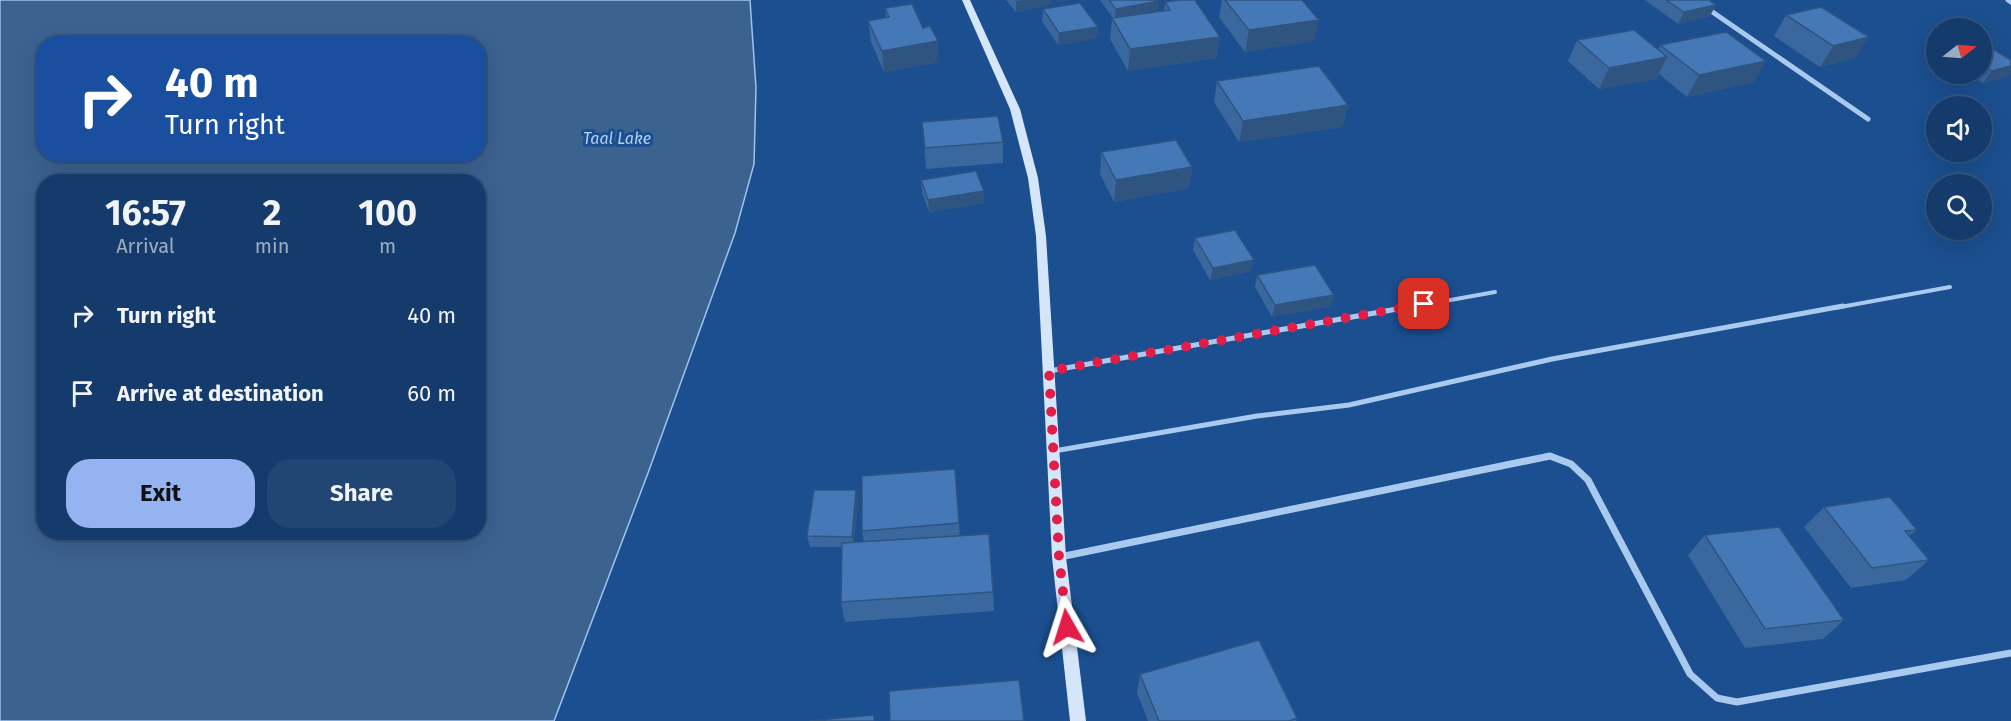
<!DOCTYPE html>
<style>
body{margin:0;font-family:"Fira Sans",sans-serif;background:#214673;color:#f1f3f6;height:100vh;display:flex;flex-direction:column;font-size:22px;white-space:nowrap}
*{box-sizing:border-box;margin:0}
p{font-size:20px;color:#9dadc1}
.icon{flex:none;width:33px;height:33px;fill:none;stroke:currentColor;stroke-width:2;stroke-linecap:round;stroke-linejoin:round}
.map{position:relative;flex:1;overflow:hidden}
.drawer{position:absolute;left:36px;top:174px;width:450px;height:366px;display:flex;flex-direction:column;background:#143b6b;border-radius:24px;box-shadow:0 6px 24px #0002,0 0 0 2px #33557e}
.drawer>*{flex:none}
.banner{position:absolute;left:36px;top:36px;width:450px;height:126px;border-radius:24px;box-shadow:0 6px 24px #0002,0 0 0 2px #33557e;background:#1a4fa0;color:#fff;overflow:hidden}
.needle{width:39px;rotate:73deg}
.fabs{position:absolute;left:1926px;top:18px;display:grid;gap:12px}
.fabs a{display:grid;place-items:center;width:66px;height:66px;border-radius:50%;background:#143b6b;box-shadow:0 6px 24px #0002,0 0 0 2px #33557e;font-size:30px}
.pin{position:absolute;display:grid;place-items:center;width:51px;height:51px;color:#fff;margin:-26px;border-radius:12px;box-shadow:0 3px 9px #0006}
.me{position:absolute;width:66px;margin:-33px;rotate:354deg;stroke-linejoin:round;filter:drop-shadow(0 0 4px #0008)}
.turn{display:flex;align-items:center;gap:21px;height:126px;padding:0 30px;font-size:27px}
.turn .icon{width:78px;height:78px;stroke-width:2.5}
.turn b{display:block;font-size:42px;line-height:51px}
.eta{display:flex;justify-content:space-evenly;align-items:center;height:102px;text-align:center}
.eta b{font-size:36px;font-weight:700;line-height:42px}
.cta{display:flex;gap:12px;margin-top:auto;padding:12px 30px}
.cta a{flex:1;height:69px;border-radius:24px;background:#95b2f1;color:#111;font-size:24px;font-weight:700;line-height:69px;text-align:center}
.cta a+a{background:#214673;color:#f1f3f6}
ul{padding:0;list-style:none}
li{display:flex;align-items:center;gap:18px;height:78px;padding:0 30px}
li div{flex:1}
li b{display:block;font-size:22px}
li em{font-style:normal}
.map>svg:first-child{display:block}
.water{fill:#3c6290;stroke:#9cc4f0;stroke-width:1.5;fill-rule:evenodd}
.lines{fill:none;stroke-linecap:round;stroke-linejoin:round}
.lane-far1{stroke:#a9c9ee;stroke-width:4}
.lane{stroke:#a9c9ee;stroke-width:5}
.street-far1{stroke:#a9c9ee;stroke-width:5}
.street{stroke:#a9c9ee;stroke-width:7}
.secondary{fill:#d6e6fa;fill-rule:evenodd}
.wall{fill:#3a679d}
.shaded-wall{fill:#305480}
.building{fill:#4478b7;stroke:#305480;stroke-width:1.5}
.route{stroke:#e11d48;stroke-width:10;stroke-dasharray:0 18}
.labels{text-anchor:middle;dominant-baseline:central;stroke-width:6;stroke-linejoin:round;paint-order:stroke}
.water-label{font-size:16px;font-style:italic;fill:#b5d3f5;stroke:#1b4f8f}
</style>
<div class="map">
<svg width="2011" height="721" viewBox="0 0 2011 721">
<rect width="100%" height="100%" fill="#1b4f8f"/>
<path class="water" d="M 0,0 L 750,0 L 756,88 L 754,164 L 735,233 L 648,473 L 554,721 L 0,721 ZM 44,44 L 478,44 L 478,154 L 44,154 ZM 44,182 L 478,182 L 478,532 L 44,532 Z"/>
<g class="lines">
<g class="lane-far1">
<path d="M 1406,308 L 1495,292"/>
<path d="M 1835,308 L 1950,287"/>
</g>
<g class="lane">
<path d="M 1049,371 L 1414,306"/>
<path d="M 1054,451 L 1257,416 L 1349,405 L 1552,359 L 1843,306"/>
</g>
<g class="street-far1">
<path d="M 1695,0 L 1868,119"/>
<path d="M 2008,0 L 2011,2"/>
</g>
<path class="street" d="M 1060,557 L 1550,456 L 1571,464 L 1588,480 L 1690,674 L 1717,698 L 1737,702 L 2011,653"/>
<path class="secondary" d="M 962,0 L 970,0 L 1020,109 L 1038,178 L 1046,236 L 1066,557 L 1086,721 L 1070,721 L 1052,557 L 1036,236 L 1028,178 L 1010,109 Z"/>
</g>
<g class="wall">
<path d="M 1006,0 L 1051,0 L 1051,4 L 1016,12 Z"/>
<path d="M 1100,0 L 1158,0 L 1158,12 L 1164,11 L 1165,2 L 1220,37 L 1216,58 L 1128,71 L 1110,39 L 1112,18 L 1113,18 Z"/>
<path d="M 1222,0 L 1302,0 L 1314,41 L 1245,52 L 1219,17 Z"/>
<path d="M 1645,0 L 1709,0 L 1710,16 L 1678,24 Z"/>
<path d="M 885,8 L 939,62 L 884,72 L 871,42 L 868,21 L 886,18 Z"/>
<path d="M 1043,9 L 1098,27 L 1097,38 L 1058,45 L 1042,21 Z"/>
<path d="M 1786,15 L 1855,58 L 1820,67 L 1774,36 Z"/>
<path d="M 1577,40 L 1658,50 L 1660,45 L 1754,82 L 1687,97 L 1659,74 L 1656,79 L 1599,89 L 1568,61 Z"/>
<path d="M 1982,46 L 2011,60 L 2011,73 L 2009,76 L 1983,83 L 1968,74 L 1982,74 Z"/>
<path d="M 1217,81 L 1348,105 L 1342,127 L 1239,142 L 1214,102 Z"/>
<path d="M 922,122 L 1003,142 L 1003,163 L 926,169 Z"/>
<path d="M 1101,152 L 1192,167 L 1189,188 L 1114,202 L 1100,174 Z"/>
<path d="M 921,180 L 984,191 L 984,203 L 929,212 L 922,192 Z"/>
<path d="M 1195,238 L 1254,260 L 1251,271 L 1210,280 L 1193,250 Z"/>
<path d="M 1257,275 L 1334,295 L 1330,306 L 1272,317 L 1255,287 Z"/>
<path d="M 955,469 L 960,536 L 993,592 L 994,611 L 845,622 L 841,602 L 842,547 L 810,547 L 807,536 L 856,490 L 858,501 L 854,542 L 864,542 L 862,531 Z"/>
<path d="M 1824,507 L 1917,530 L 1909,536 L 1929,560 L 1906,580 L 1851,588 L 1804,527 Z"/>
<path d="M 1705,535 L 1844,620 L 1823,639 L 1745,648 L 1688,555 Z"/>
<path d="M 1140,674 L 1297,718 L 1296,721 L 1148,721 L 1137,693 Z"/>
</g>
<g class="shaded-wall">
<path d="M 1022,0 L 1051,0 L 1051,4 L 1016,12 L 1016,1 Z"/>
<path d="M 1058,0 L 1070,0 L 1058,2 Z"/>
<path d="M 1159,1 L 1158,12 L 1115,20 L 1116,9 Z"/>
<path d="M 1716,5 L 1710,16 L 1678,24 L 1684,12 Z"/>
<path d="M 1319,20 L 1314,41 L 1245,52 L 1249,30 Z"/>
<path d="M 1098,27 L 1097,38 L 1058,45 L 1059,33 Z"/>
<path d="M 1220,37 L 1216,58 L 1128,71 L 1130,49 Z"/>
<path d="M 1869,37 L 1855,58 L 1820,67 L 1833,46 Z"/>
<path d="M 938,41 L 939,62 L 884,72 L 882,51 Z"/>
<path d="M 1667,57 L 1656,79 L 1599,89 L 1609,68 Z"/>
<path d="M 1766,61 L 1754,82 L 1687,97 L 1699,75 Z"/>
<path d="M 2011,66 L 2011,73 L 2009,76 L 1983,83 L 1992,71 Z"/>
<path d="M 1348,105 L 1342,127 L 1239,142 L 1243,121 Z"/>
<path d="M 1192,167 L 1189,188 L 1114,202 L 1116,180 Z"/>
<path d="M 984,191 L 984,203 L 929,212 L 928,200 Z"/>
<path d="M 1254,260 L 1251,271 L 1210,280 L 1213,268 Z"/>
<path d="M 1334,295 L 1330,306 L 1272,317 L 1275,305 Z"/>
<path d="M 856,490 L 858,501 L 854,547 L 852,537 Z"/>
</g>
<g class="building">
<path d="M 1109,0 L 1158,0 L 1159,1 L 1116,9 Z"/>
<path d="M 1180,0 L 1195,0 L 1220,37 L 1130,49 L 1112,18 L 1170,10 L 1165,2 Z"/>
<path d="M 1225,0 L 1302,0 L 1319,20 L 1249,30 Z"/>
<path d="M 1666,0 L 1709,0 L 1716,5 L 1684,12 Z"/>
<path d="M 1080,3 L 1098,27 L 1059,33 L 1043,9 Z"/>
<path d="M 912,4 L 923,28 L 930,26 L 938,41 L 882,51 L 868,21 L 889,17 L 885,8 Z"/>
<path d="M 1821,7 L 1869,37 L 1833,46 L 1786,15 Z"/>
<path d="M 1634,30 L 1667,57 L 1609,68 L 1577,40 Z"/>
<path d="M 1726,32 L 1766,61 L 1699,75 L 1660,45 Z"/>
<path d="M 1986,45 L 2011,60 L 2011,66 L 1992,71 L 1982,65 L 1982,46 Z"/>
<path d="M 1319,66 L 1348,105 L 1243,121 L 1217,81 Z"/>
<path d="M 998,116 L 1003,142 L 925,148 L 922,122 Z"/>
<path d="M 1176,140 L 1192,167 L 1116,180 L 1101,152 Z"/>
<path d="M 976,171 L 984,191 L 928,200 L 921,180 Z"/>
<path d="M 1235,230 L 1254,260 L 1213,268 L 1195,238 Z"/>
<path d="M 1315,265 L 1334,295 L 1275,305 L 1257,275 Z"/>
<path d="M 955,469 L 959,523 L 862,531 L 862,476 Z"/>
<path d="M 814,490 L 856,490 L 852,537 L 807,536 Z"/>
<path d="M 1890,497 L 1917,530 L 1905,531 L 1929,560 L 1872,568 L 1824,507 Z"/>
<path d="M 1779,527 L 1844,620 L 1765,629 L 1705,535 Z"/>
<path d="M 989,534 L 993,592 L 841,602 L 842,543 Z"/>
<path d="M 1259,640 L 1297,718 L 1289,721 L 1159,721 L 1140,674 Z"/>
<path d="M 1019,680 L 1024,721 L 890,721 L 889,691 Z"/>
<path d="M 874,715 L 874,721 L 809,721 Z"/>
</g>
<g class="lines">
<path class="route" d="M 1067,627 L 1059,557 L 1049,371 L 1424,304"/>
</g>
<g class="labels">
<g class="water-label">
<text x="617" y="138">Taal Lake</text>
</g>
</g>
</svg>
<div class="fabs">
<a><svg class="needle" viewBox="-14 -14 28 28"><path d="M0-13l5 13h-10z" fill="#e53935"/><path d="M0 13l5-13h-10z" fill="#9dadc1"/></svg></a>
<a><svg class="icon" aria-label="sound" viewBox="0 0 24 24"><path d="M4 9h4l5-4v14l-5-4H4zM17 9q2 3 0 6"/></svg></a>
<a><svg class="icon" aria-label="search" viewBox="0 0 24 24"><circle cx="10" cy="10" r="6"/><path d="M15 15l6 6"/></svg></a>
</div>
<div class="pin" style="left:1424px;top:304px;background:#d93025"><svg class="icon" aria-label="arrive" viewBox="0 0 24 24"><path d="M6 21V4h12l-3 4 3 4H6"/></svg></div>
<svg class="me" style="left:1067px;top:627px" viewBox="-20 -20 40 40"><path d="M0-17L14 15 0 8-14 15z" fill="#e11d48" stroke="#fff" stroke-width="4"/></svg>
<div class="banner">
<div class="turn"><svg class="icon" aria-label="right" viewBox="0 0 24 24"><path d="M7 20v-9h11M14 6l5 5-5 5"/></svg><div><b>40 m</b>Turn right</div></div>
</div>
<section class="drawer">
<div class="eta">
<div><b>16:57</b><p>Arrival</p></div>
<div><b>2</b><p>min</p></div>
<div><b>100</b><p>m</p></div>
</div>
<ul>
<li><svg class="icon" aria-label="right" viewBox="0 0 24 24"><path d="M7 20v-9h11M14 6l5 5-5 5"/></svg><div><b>Turn right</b></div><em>40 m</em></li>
<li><svg class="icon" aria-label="arrive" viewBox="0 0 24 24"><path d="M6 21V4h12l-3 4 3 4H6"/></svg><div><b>Arrive at destination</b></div><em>60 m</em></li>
</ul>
<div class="cta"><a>Exit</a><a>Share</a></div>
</section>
</div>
